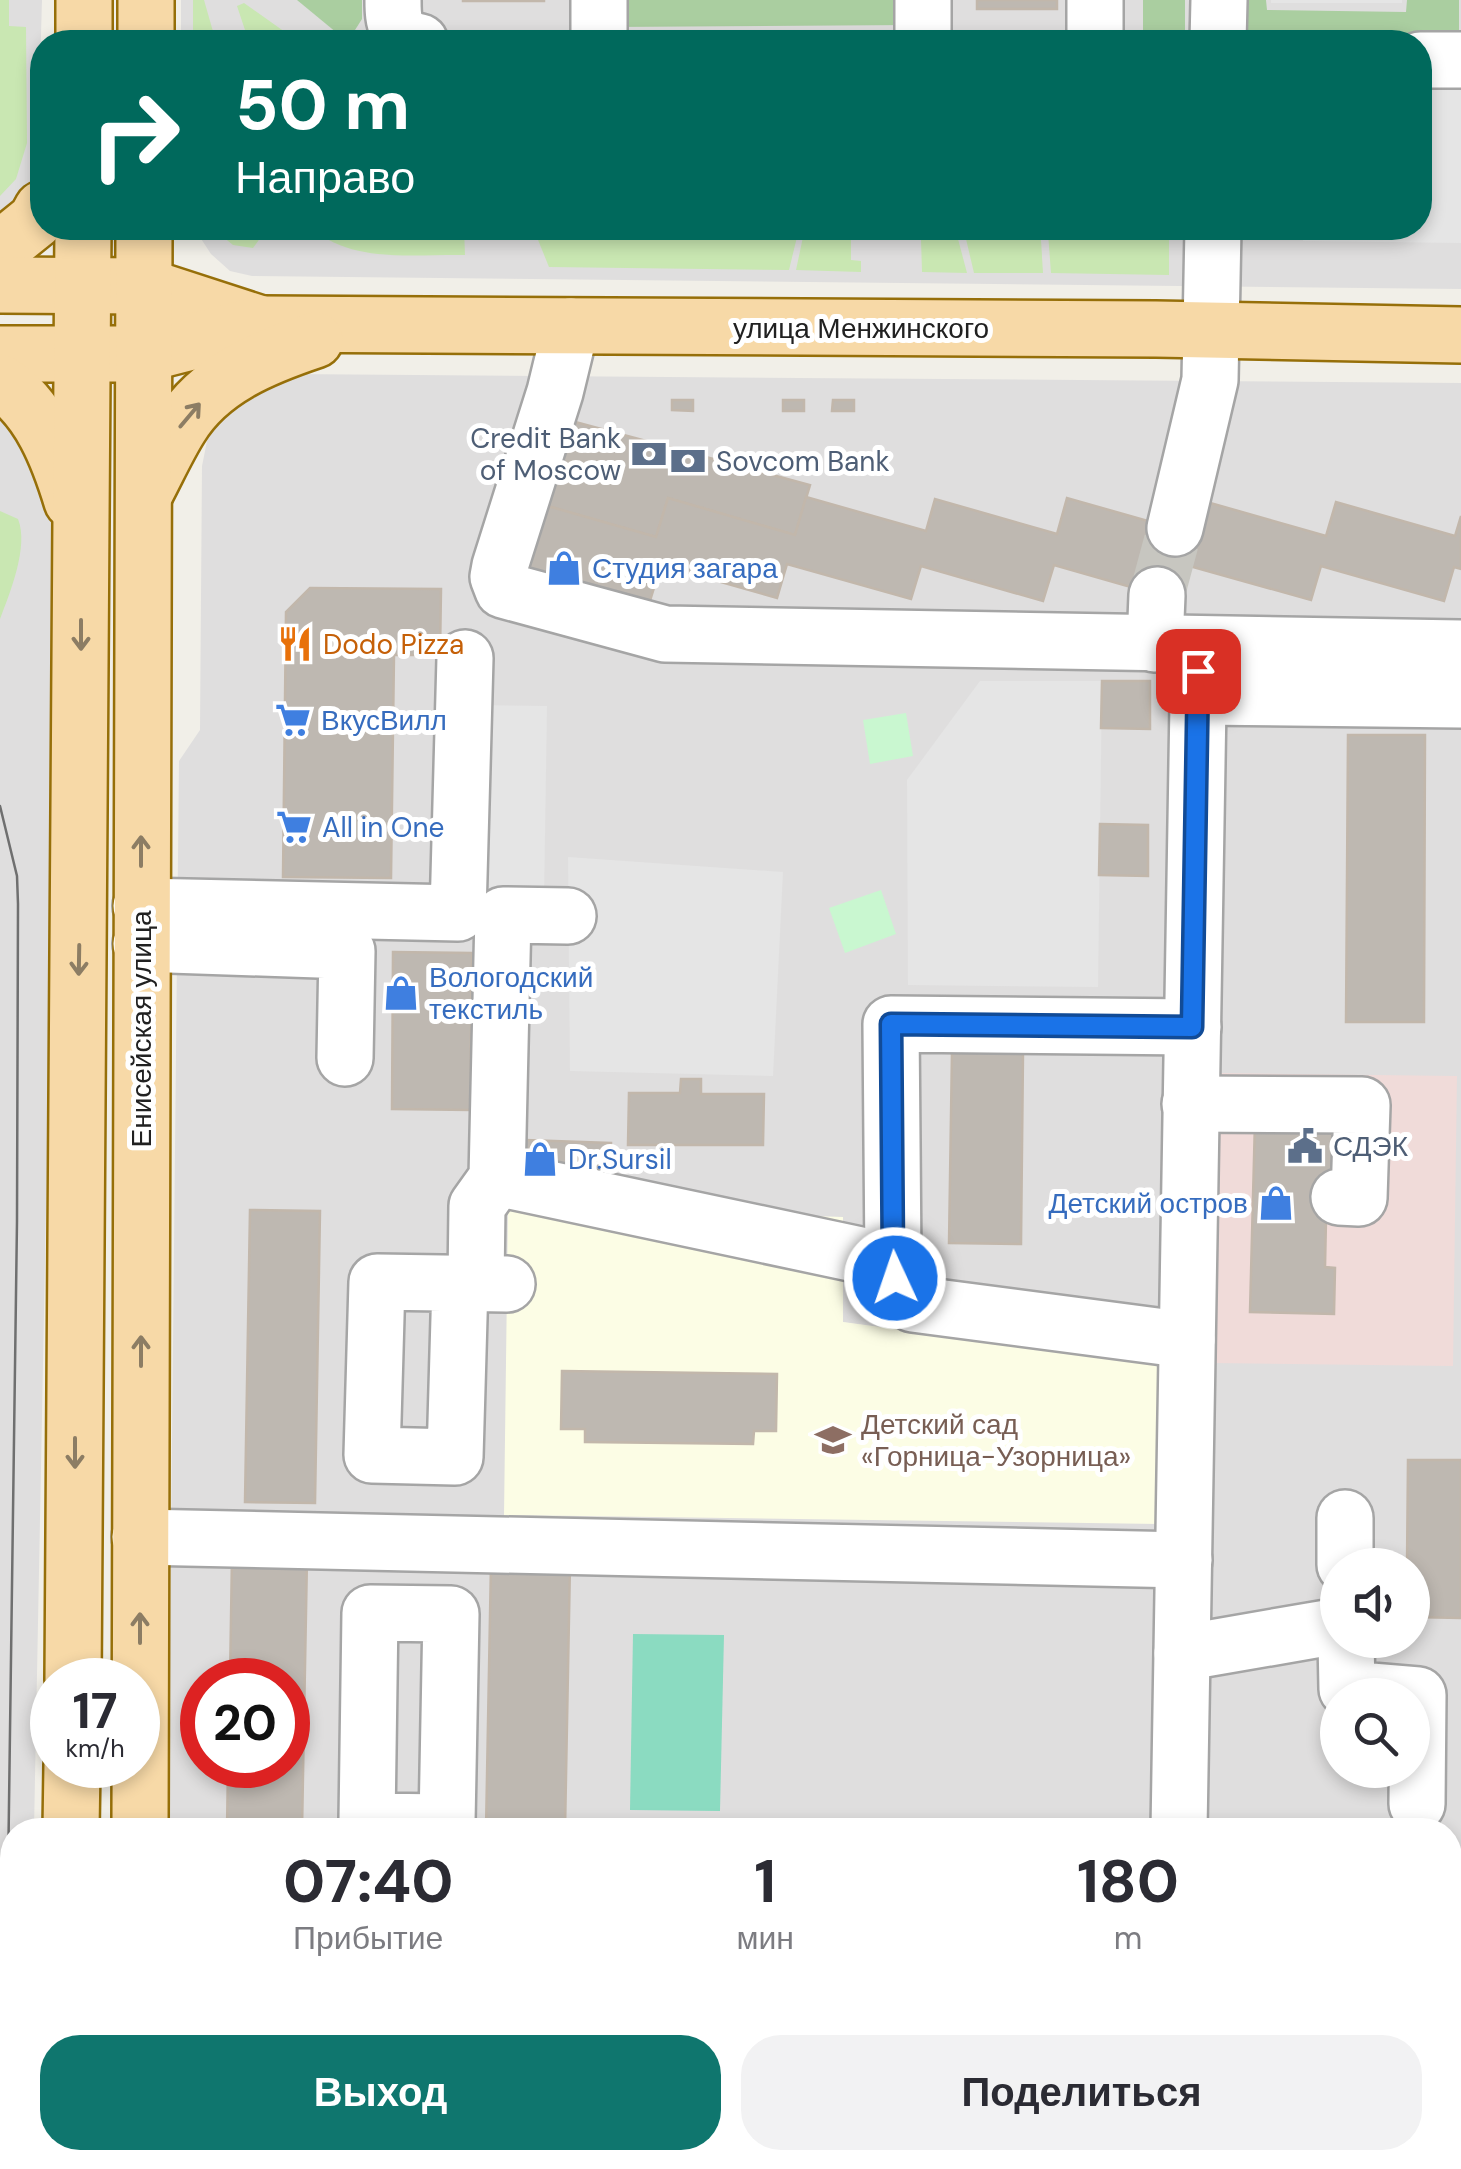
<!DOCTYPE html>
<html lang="ru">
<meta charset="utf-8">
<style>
body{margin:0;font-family:"DM Sans",sans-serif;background:#f2f2f3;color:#2b2b33;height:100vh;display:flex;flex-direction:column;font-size:38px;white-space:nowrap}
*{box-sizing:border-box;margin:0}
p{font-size:32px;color:#7c7c81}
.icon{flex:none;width:55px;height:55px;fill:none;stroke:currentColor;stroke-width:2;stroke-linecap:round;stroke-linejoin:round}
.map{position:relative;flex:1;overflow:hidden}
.details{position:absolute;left:0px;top:1818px;width:1462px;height:352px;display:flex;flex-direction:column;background:#fff;border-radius:40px 40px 0 0;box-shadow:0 5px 15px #0003}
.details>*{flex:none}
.banner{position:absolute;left:30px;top:30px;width:1402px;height:210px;border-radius:40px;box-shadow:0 5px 15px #0003;background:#00695c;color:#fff;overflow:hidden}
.tools{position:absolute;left:1320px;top:1548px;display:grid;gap:20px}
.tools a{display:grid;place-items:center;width:110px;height:110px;border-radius:50%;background:#fff;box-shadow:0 5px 15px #0003;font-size:50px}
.speed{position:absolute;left:30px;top:1658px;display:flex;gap:20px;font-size:50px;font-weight:700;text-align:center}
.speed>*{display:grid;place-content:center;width:130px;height:130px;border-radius:50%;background:#fff;box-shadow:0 5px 15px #0003;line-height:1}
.speed small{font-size:25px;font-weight:400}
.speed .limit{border:15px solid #d22;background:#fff;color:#111}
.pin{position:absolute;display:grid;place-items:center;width:85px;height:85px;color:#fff;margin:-42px;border-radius:20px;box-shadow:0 5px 15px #0006}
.me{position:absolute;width:110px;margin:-55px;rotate:357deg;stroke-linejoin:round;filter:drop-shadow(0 0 8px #0008)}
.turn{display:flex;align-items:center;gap:35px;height:210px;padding:0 40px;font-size:45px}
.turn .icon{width:130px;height:130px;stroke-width:2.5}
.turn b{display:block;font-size:70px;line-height:85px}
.eta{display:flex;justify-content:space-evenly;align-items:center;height:170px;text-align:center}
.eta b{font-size:60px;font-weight:700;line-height:70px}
.cta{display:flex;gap:20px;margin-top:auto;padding:20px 40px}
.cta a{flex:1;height:115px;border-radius:40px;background:#0f766e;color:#fff;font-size:40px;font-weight:700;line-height:115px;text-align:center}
.cta a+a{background:#f2f2f3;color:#2b2b33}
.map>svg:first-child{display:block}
.residential{fill:#dfdede;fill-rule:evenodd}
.commercial{fill:#f0dbd9}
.education{fill:#fcfde5}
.grass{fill:#c9e7b2}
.forest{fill:#aacea0}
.park{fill:#c9f7d0}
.pitch{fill:#8bdbc1}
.parking{fill:#e5e5e5}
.building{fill:#beb8b1;stroke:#c2b7ab;stroke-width:2.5}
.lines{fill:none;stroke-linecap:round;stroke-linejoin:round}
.minor-tunnel{stroke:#c7c6c0;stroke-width:55;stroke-dasharray:55 28;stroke-linecap:butt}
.minor-casing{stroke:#a5a5a5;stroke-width:60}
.major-casing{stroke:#966f09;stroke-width:60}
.minor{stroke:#fff;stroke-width:55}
.major{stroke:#f7d9a7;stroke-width:55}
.tram{stroke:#6f6f6f;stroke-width:2.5}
.oneway{stroke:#8c7d64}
.route-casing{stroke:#114b97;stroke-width:25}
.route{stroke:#1a73e8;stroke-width:18}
.labels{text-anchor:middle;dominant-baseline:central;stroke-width:10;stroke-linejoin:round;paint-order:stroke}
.street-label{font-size:28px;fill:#212121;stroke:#fff}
.service-label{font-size:28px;fill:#4e5e75;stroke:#fff;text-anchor:start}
.shop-label{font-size:28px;fill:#366cbe;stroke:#fff;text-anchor:start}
.food-label{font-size:28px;fill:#c56008;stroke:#fff;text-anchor:start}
.education-label{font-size:28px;fill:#785e54;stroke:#fff;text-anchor:start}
</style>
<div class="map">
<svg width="1461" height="2169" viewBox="0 0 1461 2169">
<rect width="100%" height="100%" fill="#f1efe8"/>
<g class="residential">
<path d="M 0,0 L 42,0 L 37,171 L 25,201 L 0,225 Z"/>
<path d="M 181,0 L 1461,0 L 1461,289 L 252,276 L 230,271 L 211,254 L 194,228 L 1420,228 L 1420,42 L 181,42 Z"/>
<path d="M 289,374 L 1461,383 L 1461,1927 L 1450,1927 L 1450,1830 L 168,1830 L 179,761 L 200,730 L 202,466 L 208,436 L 222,416 L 242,393 ZM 509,1209 L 842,1217 L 842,1322 L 1160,1365 L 505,1515 ZM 1338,1565 L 1412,1565 L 1412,1640 L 1338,1640 ZM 202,1680 L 288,1680 L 288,1765 L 202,1765 ZM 1338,1695 L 1412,1695 L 1412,1770 L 1338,1770 Z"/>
<path d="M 0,396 L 54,501 L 52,898 L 34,1830 L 12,1830 L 12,1921 L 0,1923 Z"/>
</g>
<path class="commercial" d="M 1214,1073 L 1457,1076 L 1453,1366 L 1211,1363 Z"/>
<g class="education">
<path d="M 508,1209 L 843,1217 L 843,1322 L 1161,1365 L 1160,1524 L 504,1515 Z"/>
<path d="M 1450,2002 L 1461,2002 L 1461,2169 L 249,2169 L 249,2158 L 1450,2158 Z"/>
</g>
<g class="grass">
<path d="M 0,0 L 9,0 L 9,26 L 26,27 L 27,143 L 16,179 L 0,196 Z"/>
<path d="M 193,0 L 204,0 L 216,42 L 193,42 Z"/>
<path d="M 244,3 L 299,42 L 249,42 L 237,6 Z"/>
<path d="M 212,228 L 261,228 L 261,237 L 253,248 L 233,245 Z"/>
<path d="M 312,228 L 464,228 L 465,255 C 415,254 352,264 312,228 Z"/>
<path d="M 1048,233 L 1169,235 L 1169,275 L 1051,273 Z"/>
<path d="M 536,235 L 797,237 L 789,270 L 549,267 Z"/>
<path d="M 803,237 L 851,238 L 851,260 L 861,261 L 861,272 L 796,270 Z"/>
<path d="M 921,239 L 958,239 L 967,273 L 922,272 Z"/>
<path d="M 966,239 L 1041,240 L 1043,273 L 974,273 Z"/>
<path d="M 0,511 L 18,519 C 29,546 10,593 0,619 Z"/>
<path d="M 1450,2043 L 1461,2044 L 1461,2169 L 1431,2169 L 1430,2158 L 1450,2158 Z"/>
<rect x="174" y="2158" width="229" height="11"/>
<rect x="912" y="2158" width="73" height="11"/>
</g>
<g class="forest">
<path d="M 297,0 L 362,0 L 362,19 L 355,30 L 337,33 Z"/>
<path d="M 610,0 L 913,0 L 913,25 L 611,27 Z"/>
<path d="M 1143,0 L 1185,0 L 1185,41 L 1143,42 Z"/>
<path d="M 1228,0 L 1266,0 L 1267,10 L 1406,12 L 1407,0 L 1459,0 L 1459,51 L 1420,42 L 1228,42 Z"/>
<path d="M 265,2158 L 346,2158 L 348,2169 L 246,2169 Z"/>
</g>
<g class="park">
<path d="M 906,713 L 913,756 L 870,764 L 863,720 Z"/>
<path d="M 881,890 L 896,934 L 845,953 L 829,908 Z"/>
</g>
<path class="pitch" d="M 633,1634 L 724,1635 L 720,1811 L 630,1810 Z"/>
<g class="parking">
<rect x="1271" y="0" width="131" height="3"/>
<path d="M 1420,83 L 1461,83 L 1461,243 L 1303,241 L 1303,228 L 1420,228 Z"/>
<path d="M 980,681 L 1102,681 L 1098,987 L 908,985 L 907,780 Z"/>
<path d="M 469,705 L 547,706 L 544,898 L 466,897 Z"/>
<path d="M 568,857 L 783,872 L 773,1076 L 570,1071 Z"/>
</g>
<g class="building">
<rect x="463" y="0" width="81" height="1"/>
<rect x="977" y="0" width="80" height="9"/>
<path d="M 942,228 L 1171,228 L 1171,231 L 1009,229 Z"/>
<path d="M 672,400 L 693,400 L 693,411 L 672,410 Z"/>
<rect x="783" y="400" width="21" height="11"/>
<path d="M 833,400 L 854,400 L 854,411 L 832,411 Z"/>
<path d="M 564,419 L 810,485 L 795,535 L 668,498 L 656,537 L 537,503 Z"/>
<path d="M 806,497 L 926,531 L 935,499 L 1057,534 L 1067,498 L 1190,533 L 1200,500 L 1326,536 L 1336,502 L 1455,536 L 1461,516 L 1461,569 L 1454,567 L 1444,601 L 1321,566 L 1311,600 L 1186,565 L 1176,600 L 1054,565 L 1043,601 L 921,566 L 911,599 L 787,564 L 777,598 L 661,565 L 649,604 L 519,566 L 537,503 L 656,537 L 668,498 L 795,535 Z"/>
<path d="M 310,588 L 441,589 L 440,655 L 394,655 L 391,878 L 283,877 L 286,612 Z"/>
<path d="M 1102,681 L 1150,681 L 1150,729 L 1101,728 Z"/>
<path d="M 1348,735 L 1425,735 L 1424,1022 L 1346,1022 Z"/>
<path d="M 1100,824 L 1148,825 L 1148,876 L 1099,875 Z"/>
<path d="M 393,952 L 472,953 L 470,1110 L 392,1109 Z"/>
<path d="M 952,1052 L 1023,1053 L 1021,1244 L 949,1243 Z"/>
<path d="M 681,1079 L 701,1079 L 701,1094 L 764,1094 L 763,1145 L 628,1145 L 629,1093 L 680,1093 Z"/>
<path d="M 1255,1121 L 1339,1123 L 1337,1172 L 1327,1171 L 1325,1267 L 1335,1268 L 1334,1314 L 1250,1312 Z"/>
<path d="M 525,1140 L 611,1143 L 610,1174 L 524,1171 Z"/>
<path d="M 250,1210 L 320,1211 L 315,1503 L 245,1502 Z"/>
<path d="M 562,1371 L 777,1374 L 776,1431 L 754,1431 L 753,1444 L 585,1442 L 585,1429 L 561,1429 Z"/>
<path d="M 1408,1460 L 1461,1460 L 1461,1618 L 1412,1617 L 1412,1565 L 1407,1565 Z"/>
<path d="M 232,1557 L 307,1558 L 302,1830 L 227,1830 L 228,1765 L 288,1765 L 288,1680 L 230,1680 Z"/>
<path d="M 491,1563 L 570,1564 L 565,1830 L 486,1830 Z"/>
<rect x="472" y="2158" width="90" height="11"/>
<rect x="790" y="2158" width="85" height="11"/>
<rect x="992" y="2158" width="122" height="11"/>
<rect x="1041" y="2158" width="24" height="11"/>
<rect x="1279" y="2158" width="84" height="11"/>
</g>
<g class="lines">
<path class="minor-tunnel" d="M 1157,595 L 1175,528"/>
<defs>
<g id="minor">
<path d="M 393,0 C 393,23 395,37 420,42"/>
<path d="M 599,0 L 599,42"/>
<path d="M 923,0 L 923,42"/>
<path d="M 1095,42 L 1095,0"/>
<path d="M 1218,42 L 1219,0"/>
<path d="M 1420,60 L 1461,60"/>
<path d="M 571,326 L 555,392 L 500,566 L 498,577 L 503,590 L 665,634 L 1461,648"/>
<path d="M 1175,528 L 1210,380 L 1213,228"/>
<path d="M 1155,644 L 1157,595"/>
<path d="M 1198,697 L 1461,700"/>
<path d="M 141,906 L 458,913 L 465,658"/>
<path d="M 141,944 L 347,951 L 345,1058"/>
<path d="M 1190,1104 L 1362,1105 L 1359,1198 L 1339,1197"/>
<path d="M 497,1178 L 893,1262"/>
<path d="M 460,1283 L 455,1457 L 372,1455 L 377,1282 C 420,1283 464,1283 507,1284"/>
<path d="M 476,1283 L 477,1206 L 497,1178 L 503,915 L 568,916"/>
<path d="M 1187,1340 L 913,1304 C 900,1291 895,1280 893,1262 L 891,1024 L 1193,1027"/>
<path d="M 1345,1518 L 1345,1565"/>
<path d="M 140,1537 L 1184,1560"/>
<path d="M 370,1613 L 451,1614 L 447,1822 L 367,1821 Z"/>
<path d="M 1346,1640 L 1347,1689 L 1418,1695 L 1417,1804"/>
<path d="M 1182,1653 L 1338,1626"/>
<path d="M 1179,1830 L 1199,644"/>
<path d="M 0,1936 L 12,1935"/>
<path d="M 1450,1948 L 1461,1948"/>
<path d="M 1450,2036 L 1461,2036"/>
<path d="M 1413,2158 L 1414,2169"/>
<path d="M 433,2169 L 434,2158"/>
<path d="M 893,2169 L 893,2158"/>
<path d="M 1156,2169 L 1156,2158"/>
</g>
<g id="major">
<path d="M 84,42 L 84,0"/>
<path d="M 146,42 L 146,0"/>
<path d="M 0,249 L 36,220 L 42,209"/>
<path d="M 0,285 L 144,286 L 261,324"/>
<path d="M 0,354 L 144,354 L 261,324 L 1156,329 L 1461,335"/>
<path d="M 0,382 C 40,407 59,458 72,501"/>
<path d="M 147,489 C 158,468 168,446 180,427 C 209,379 264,357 315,340"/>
<path d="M 73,1680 L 83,228"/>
<path d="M 71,1830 L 72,1765"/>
<path d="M 140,1830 L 144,228"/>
<path d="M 66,2169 L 66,2158"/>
<path d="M 135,2169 L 135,2158"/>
</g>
</defs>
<use href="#minor" class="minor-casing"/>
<use href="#major" class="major-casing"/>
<use href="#minor" class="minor"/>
<use href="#major" class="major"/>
<path class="tram" d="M 0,806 L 17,876 L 18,904 L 17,1221 L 4,2169"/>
</g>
<defs><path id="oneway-shaft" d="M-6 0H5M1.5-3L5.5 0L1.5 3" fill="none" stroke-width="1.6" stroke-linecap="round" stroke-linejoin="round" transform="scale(2.5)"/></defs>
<g class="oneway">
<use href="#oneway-shaft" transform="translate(190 415) rotate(-50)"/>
<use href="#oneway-shaft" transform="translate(81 635) rotate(90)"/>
<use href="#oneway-shaft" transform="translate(141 851) rotate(-90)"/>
<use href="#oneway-shaft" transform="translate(79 960) rotate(91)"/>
<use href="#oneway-shaft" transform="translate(141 1351) rotate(-90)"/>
<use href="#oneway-shaft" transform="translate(75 1453) rotate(90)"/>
<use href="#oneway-shaft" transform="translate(140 1628) rotate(-90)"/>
</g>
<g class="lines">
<defs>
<path id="route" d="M 895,1278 L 893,1262 L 891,1024 L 1192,1027 L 1198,671"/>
</defs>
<use href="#route" class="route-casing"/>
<use href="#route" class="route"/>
</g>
<defs>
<symbol id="bank-bare" viewBox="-9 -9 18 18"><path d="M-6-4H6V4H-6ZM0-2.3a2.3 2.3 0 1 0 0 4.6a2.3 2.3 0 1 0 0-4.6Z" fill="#5c6f8a" stroke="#fff" stroke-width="2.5" paint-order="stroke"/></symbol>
<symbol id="shop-bare" viewBox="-9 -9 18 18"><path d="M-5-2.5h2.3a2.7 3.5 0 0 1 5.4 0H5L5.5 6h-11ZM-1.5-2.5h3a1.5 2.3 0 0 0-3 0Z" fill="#3f7fe0" stroke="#fff" stroke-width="2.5" paint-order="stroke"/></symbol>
<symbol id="restaurant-bare" viewBox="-9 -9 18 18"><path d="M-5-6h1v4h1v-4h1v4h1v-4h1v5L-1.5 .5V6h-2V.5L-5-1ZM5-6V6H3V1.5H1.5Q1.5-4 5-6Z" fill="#e8710a" stroke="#fff" stroke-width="2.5" paint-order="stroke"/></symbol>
<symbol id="supermarket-bare" viewBox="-9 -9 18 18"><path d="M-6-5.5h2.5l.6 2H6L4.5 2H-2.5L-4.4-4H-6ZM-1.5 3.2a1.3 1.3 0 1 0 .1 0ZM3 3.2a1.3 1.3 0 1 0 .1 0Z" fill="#3f7fe0" stroke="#fff" stroke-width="2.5" paint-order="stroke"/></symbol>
<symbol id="civic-bare" viewBox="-9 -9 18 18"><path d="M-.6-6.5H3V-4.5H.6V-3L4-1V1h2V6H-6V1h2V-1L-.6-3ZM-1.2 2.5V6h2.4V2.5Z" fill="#5c6f8a" stroke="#fff" stroke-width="2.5" paint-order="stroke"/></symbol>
<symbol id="school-bare" viewBox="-9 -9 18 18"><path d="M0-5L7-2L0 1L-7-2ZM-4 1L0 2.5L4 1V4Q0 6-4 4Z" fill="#8d6e63" stroke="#fff" stroke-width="2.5" paint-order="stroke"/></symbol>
</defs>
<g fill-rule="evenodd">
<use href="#bank-bare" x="624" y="429" width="50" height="50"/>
<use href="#bank-bare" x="663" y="436" width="50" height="50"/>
<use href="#shop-bare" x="539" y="543" width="50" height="50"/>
<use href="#restaurant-bare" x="270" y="619" width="50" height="50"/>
<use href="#supermarket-bare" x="268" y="695" width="50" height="50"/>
<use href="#supermarket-bare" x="269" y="802" width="50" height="50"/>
<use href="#shop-bare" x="376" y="968" width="50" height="50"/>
<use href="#civic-bare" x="1280" y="1121" width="50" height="50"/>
<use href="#shop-bare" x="515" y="1134" width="50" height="50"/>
<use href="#shop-bare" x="1251" y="1178" width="50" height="50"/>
<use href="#school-bare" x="808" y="1415" width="50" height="50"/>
</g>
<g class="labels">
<g class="street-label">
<text x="861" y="328">улица Менжинского</text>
<text transform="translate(141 1029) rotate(-90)">Енисейская улица</text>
</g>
<g class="service-label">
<text x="621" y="438" text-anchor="end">Credit Bank<tspan x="621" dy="32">of Moscow</tspan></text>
<text x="716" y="461">Sovcom Bank</text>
<text x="1333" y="1146">СДЭК</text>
</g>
<g class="shop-label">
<text x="592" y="568">Студия загара</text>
<text x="321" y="720">ВкусВилл</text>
<text x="322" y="827">All in One</text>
<text x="429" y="977">Вологодский<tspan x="429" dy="32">текстиль</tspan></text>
<text x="568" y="1159">Dr.Sursil</text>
<text x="1248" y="1203" text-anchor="end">Детский остров</text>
</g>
<g class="food-label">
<text x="323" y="644">Dodo Pizza</text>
</g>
<g class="education-label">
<text x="861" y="1424">Детский сад<tspan x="861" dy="32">«Горница-Узорница»</tspan></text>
</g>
</g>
</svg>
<div class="tools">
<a><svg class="icon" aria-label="sound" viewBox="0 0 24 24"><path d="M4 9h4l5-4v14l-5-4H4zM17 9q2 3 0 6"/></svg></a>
<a><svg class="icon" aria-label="search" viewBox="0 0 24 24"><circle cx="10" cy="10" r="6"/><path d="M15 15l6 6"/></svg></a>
</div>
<div class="speed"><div>17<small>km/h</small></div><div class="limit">20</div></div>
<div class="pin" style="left:1198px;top:671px;background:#d93025"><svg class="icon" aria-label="arrive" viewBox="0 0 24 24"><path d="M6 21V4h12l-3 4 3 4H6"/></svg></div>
<svg class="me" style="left:895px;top:1278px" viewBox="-20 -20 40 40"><circle r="17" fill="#1a73e8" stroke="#fff" stroke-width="3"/><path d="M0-11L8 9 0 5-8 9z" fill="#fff"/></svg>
<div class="banner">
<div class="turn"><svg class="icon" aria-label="right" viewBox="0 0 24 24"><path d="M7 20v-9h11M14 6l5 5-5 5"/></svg><div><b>50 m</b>Направо</div></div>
</div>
<section class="details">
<div class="eta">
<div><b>07:40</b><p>Прибытие</p></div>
<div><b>1</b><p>мин</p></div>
<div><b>180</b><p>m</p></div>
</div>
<div class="cta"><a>Выход</a><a>Поделиться</a></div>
</section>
</div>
